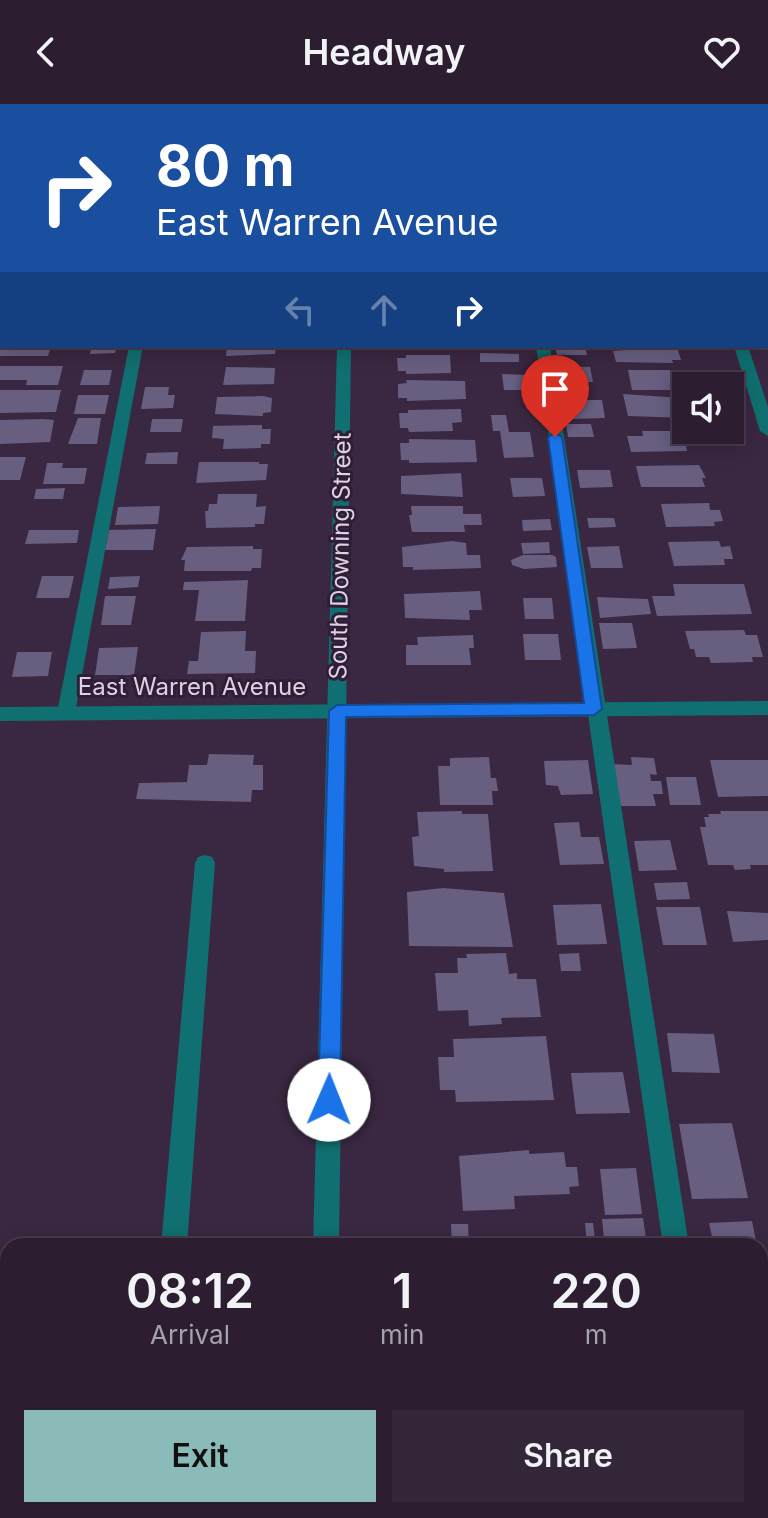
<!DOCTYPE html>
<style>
body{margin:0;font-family:Inter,sans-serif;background:#342639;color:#f1f3f6;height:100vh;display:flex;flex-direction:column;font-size:30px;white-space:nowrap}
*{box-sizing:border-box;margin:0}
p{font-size:26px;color:#a6a2ab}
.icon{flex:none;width:44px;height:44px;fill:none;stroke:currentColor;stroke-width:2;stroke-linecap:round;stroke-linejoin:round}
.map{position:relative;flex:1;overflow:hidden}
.drawer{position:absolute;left:0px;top:1134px;width:768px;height:280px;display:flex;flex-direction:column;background:#2c1d31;border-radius:24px 24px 0 0;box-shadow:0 4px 20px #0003,0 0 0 2px #483b4d}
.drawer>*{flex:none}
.top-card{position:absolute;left:0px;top:0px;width:768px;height:244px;box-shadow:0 4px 20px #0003,0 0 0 2px #483b4d;background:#1a4fa0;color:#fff;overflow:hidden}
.fabs{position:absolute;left:672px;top:268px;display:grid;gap:16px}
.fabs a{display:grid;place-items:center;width:72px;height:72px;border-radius:0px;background:#2c1d31;box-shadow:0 4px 20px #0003,0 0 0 2px #483b4d;font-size:40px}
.pin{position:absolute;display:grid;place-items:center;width:68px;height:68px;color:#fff;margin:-82px -34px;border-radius:50% 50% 50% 0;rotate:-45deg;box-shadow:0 0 8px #0007}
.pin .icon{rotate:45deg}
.me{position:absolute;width:88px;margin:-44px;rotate:1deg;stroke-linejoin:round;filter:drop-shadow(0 0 6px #0008)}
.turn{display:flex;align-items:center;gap:28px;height:168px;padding:0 24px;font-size:36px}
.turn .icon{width:104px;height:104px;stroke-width:2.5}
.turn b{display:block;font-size:56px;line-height:68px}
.lanes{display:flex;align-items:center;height:76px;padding:0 24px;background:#0003;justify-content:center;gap:40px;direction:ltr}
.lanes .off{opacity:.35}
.eta{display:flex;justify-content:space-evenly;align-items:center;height:136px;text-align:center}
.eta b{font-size:48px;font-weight:600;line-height:56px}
.button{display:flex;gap:16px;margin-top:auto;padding:16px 24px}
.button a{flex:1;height:92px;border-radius:0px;background:#8bbbb9;color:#111;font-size:32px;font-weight:600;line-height:92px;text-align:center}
.button a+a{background:#342639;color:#f1f3f6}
header{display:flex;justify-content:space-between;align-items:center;height:104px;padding:0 24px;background:#2c1d31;font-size:36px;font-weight:600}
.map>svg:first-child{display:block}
.building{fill:#675e80}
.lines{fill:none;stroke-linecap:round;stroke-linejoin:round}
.service{fill:#106f70;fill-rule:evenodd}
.minor{fill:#106f70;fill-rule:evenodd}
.tertiary{fill:#106f70;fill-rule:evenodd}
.route{fill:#1a73e8;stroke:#114b97;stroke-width:2}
.labels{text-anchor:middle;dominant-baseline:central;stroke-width:6;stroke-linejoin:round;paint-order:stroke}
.street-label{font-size:24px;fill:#ded1e2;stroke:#301d37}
</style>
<header><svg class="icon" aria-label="back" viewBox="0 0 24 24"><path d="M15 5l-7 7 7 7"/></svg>Headway<svg class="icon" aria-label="heart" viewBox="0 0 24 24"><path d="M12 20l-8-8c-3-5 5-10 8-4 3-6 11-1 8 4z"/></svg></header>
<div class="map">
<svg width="768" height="1414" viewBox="0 0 768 1414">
<rect width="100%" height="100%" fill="#3a2741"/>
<g class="building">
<path d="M 0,242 L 51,242 L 48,252 L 0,252 Z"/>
<path d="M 92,242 L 117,242 L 115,249 L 90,250 Z"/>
<path d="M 227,242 L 276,242 L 275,250 L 226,252 Z"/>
<path d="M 555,242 L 585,242 L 587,251 L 557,251 Z"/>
<path d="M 625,242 L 677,243 L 681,256 L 672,256 L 673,259 L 616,258 L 613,247 L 626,246 Z"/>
<path d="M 480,249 L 519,250 L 519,258 L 480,258 Z"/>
<path d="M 406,251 L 450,251 L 451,269 L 406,270 L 406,267 L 398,267 L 397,254 L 406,254 Z"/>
<path d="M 0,262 L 63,262 L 58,281 L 26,281 L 27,276 L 0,276 Z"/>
<path d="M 562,262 L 590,263 L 593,278 L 565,278 Z"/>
<path d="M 226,263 L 275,264 L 274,280 L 223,281 Z"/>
<path d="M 84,266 L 112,266 L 109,281 L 80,281 Z"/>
<path d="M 628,266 L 675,266 L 676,269 L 684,269 L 687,282 L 680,283 L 680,286 L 632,286 Z"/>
<path d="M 502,270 L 528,271 L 530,286 L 504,286 Z"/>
<path d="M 406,276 L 465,277 L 466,295 L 407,297 L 407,294 L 398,294 L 398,280 L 407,279 Z"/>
<path d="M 145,283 L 169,283 L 168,291 L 175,291 L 173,304 L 141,305 Z"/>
<path d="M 0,286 L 61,286 L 56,308 L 0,309 Z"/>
<path d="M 623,290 L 682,294 L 686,296 L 686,314 L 628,312 Z"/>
<path d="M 78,291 L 109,291 L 105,310 L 74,310 Z"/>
<path d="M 263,292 L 272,294 L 271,308 L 263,309 L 263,312 L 215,310 L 217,293 Z"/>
<path d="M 567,296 L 602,296 L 605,314 L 570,315 Z"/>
<path d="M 461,305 L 462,318 L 452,319 L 453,327 L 409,328 L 408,324 L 400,324 L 399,309 L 408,309 L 408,306 Z"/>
<path d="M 491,311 L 506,311 L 509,328 L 530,328 L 534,353 L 504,354 L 500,327 L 493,327 Z"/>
<path d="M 78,314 L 101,314 L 97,340 L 68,340 Z"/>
<path d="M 43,315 L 54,316 L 50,338 L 0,340 L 0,316 Z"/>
<path d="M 152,315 L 183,315 L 181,328 L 150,328 Z"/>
<path d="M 566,320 L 591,320 L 594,333 L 568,333 Z"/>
<path d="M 262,321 L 262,325 L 271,325 L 270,340 L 261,340 L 261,344 L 223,345 L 224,335 L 212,334 L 213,322 Z"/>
<path d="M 642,327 L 682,327 L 684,333 L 690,333 L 692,341 L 686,341 L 687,347 L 631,348 L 627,332 L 643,332 Z"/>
<path d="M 409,335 L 475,336 L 477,358 L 409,359 L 409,356 L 401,356 L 400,339 L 409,339 Z"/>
<path d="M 178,348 L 177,360 L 145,360 L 147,349 Z"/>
<path d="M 0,353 L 26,353 L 20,376 L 0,376 Z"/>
<path d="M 199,358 L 259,358 L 259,360 L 268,360 L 266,376 L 196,379 Z"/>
<path d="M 47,359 L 63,359 L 62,364 L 87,364 L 84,380 L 43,380 Z"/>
<path d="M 699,361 L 706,374 L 702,374 L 705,383 L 641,383 L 636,362 Z"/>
<path d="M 577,366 L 610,366 L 613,383 L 580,384 Z"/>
<path d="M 461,369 L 463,393 L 401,390 L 401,372 Z"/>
<path d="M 510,374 L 542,374 L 545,392 L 513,393 Z"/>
<path d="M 65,384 L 63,395 L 34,395 L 36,385 Z"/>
<path d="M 218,390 L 257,390 L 256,403 L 266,402 L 264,420 L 255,420 L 255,423 L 206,424 L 205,407 L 208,407 L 209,400 L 217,400 Z"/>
<path d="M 709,399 L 710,406 L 720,406 L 723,417 L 714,418 L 715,422 L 666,423 L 661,400 Z"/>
<path d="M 160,402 L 158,420 L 115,421 L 118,403 Z"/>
<path d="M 411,402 L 463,402 L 463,410 L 481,410 L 482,421 L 464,421 L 465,428 L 412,428 L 409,411 L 412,411 Z"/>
<path d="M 587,414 L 614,414 L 616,423 L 589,424 Z"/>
<path d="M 550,415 L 552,426 L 523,427 L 522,416 Z"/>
<path d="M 156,425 L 153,446 L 105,446 L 109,426 Z"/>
<path d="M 29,426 L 79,426 L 77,439 L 25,440 Z"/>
<path d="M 452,437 L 466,439 L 467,451 L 480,451 L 481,464 L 413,466 L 413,463 L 403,463 L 402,443 Z"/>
<path d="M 719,437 L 721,443 L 730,442 L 733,455 L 724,455 L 725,461 L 674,462 L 668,438 Z"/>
<path d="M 549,438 L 550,449 L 523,450 L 521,439 Z"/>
<path d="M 253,442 L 253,445 L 262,445 L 261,464 L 252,464 L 251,467 L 184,467 L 185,456 L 181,456 L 187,443 Z"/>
<path d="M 619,442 L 623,464 L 591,464 L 587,443 Z"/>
<path d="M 523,451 L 552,451 L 556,453 L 557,463 L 524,465 L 512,461 L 511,456 Z"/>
<path d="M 42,472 L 74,472 L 69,494 L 36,494 Z"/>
<path d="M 140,472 L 138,483 L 108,485 L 110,473 Z"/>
<path d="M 248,476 L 245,517 L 195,517 L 199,486 L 183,486 L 184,478 Z"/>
<path d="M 673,480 L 744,480 L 752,510 L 657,512 L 652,492 L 675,492 Z"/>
<path d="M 480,487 L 482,506 L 469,506 L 470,516 L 405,514 L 404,490 Z"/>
<path d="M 105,492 L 136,492 L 131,521 L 101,521 Z"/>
<path d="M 597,493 L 648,495 L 651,510 L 600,514 Z"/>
<path d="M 523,494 L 552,494 L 554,515 L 525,515 Z"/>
<path d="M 599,519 L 632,519 L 637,544 L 603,545 Z"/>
<path d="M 744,526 L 746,531 L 757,531 L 763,553 L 752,553 L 753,558 L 711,559 L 709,553 L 696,553 L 694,545 L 690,545 L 685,527 Z"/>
<path d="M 246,527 L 245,547 L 256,547 L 255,569 L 187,570 L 189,557 L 198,557 L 201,528 Z"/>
<path d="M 523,530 L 558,530 L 561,556 L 525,556 Z"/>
<path d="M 473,531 L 474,544 L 469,544 L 471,561 L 406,561 L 406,541 L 418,541 L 417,533 Z"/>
<path d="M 138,543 L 134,571 L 95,571 L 99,544 Z"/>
<path d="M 17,548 L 52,548 L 48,572 L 12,573 Z"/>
<path d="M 209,650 L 254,651 L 253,661 L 263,661 L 263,686 L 252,686 L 251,698 L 136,695 L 139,679 L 187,678 L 189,661 L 207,661 Z"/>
<path d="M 489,653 L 491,674 L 496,674 L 498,687 L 492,687 L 493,701 L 440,701 L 438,662 L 450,662 L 450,654 Z"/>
<path d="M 631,653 L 654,654 L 657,671 L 650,670 L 651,677 L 661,677 L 663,690 L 653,690 L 656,702 L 619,702 L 613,660 L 632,661 Z"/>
<path d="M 588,656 L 593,690 L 561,691 L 558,682 L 546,681 L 544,657 Z"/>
<path d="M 710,656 L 768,656 L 768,692 L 718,693 Z"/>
<path d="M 666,673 L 696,673 L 701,701 L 670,701 Z"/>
<path d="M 462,707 L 462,710 L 488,710 L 493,767 L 444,768 L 444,765 L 414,762 L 412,733 L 419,732 L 417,708 Z"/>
<path d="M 720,707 L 768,707 L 768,761 L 750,761 L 751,765 L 735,766 L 733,761 L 708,761 L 700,723 L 706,723 L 704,713 L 709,713 L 708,710 L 721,710 Z"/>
<path d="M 579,718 L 581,733 L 599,733 L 604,760 L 560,761 L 554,719 Z"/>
<path d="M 670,736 L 677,766 L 639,767 L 634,737 Z"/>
<path d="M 687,778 L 690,795 L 657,796 L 654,779 Z"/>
<path d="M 443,784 L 504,789 L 513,843 L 409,842 L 407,788 Z"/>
<path d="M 601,800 L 607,840 L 557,841 L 553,801 Z"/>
<path d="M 656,803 L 700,803 L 707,841 L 663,841 Z"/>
<path d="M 727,807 L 768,809 L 768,836 L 733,838 Z"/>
<path d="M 506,849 L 509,870 L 517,869 L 517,875 L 536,875 L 541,913 L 501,914 L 502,920 L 469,922 L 468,906 L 438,907 L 435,869 L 458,869 L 457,854 L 467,854 L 466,850 Z"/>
<path d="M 579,849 L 581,867 L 561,867 L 559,850 Z"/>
<path d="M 667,929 L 714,930 L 720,969 L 672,968 Z"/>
<path d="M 546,932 L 554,996 L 456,998 L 455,986 L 440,986 L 438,953 L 454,953 L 453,935 Z"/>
<path d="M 623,968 L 630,1009 L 576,1010 L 571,969 Z"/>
<path d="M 732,1019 L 748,1094 L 692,1095 L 679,1020 Z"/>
<path d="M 529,1046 L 529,1050 L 564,1048 L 566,1063 L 577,1063 L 579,1082 L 569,1083 L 570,1090 L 514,1092 L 515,1105 L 463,1107 L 459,1052 Z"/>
<path d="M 636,1064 L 642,1110 L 605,1111 L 600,1065 Z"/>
<path d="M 643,1114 L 647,1142 L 587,1142 L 585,1119 L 593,1119 L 595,1135 L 604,1135 L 602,1115 Z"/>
<path d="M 752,1117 L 757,1142 L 714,1142 L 709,1119 Z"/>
<path d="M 451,1120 L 468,1120 L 469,1141 L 452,1142 Z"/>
<rect x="760" y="1348" width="8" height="56"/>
<path d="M 436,1406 L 553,1406 L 554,1414 L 436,1414 Z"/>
<path d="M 633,1406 L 689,1406 L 690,1414 L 634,1414 Z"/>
</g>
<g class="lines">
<g class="service">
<rect x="175" y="0" width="12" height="2"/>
<rect x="493" y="0" width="12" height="2"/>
<path d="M 129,242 L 143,242 L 75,609 L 66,616 L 57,609 Z"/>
<path d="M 536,242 L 550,242 L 689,1142 L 663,1142 Z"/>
<path d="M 205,751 L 212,753 L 215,759 L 187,1142 L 161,1142 L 195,759 L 198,753 Z"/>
<path d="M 139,1406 L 167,1406 L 166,1414 L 138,1414 Z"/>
<path d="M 700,1406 L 728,1406 L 729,1414 L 701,1414 Z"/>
</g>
<g class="minor">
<path d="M 12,0 L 24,0 L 11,2 Z"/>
<rect x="649" y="0" width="12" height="2"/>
<path d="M 2,40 L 2,52 L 0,53 L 0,41 Z"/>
<path d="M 734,242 L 748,242 L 768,303 L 768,332 L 760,327 Z"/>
<path d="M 768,597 L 768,611 L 0,617 L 0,603 Z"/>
</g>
<g class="tertiary">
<rect x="330" y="0" width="12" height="2"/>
<rect x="766" y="86" width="2" height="8"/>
<rect x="0" y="89" width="2" height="8"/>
<path d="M 337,242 L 351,242 L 339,1142 L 313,1142 Z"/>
<rect x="305" y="1406" width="28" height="8"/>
</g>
</g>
<path class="route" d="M 555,329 L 562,333 L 602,605 L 594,611 L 346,613 L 340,996 L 337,1003 L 329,1005 L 321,1003 L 318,996 L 329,607 L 337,601 L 584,599 L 548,333 Z"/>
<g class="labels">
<g class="street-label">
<text transform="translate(340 452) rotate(-89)">South Downing Street</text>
<text x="192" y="582">East Warren Avenue</text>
</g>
</g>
</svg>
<div class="fabs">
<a><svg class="icon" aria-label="sound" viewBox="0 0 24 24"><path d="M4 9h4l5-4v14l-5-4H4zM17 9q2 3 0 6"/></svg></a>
</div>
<div class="pin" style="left:555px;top:333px;background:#d93025"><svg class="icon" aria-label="arrive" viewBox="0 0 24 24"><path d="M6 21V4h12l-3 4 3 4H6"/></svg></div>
<svg class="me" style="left:329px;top:996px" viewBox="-20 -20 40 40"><circle r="19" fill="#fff"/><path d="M0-13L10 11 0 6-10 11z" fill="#1a73e8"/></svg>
<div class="top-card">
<div class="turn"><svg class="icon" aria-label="right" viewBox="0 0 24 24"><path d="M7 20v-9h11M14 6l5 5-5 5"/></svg><div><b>80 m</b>East Warren Avenue</div></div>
<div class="lanes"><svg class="icon off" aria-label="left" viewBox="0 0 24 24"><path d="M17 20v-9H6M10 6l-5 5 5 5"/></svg><svg class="icon off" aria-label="ahead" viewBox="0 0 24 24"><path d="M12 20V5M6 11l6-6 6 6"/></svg><svg class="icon" aria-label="right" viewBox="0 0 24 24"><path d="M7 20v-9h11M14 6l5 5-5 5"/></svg></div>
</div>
<section class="drawer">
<div class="eta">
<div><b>08:12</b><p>Arrival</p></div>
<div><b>1</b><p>min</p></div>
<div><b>220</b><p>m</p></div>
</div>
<div class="button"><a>Exit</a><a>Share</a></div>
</section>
</div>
